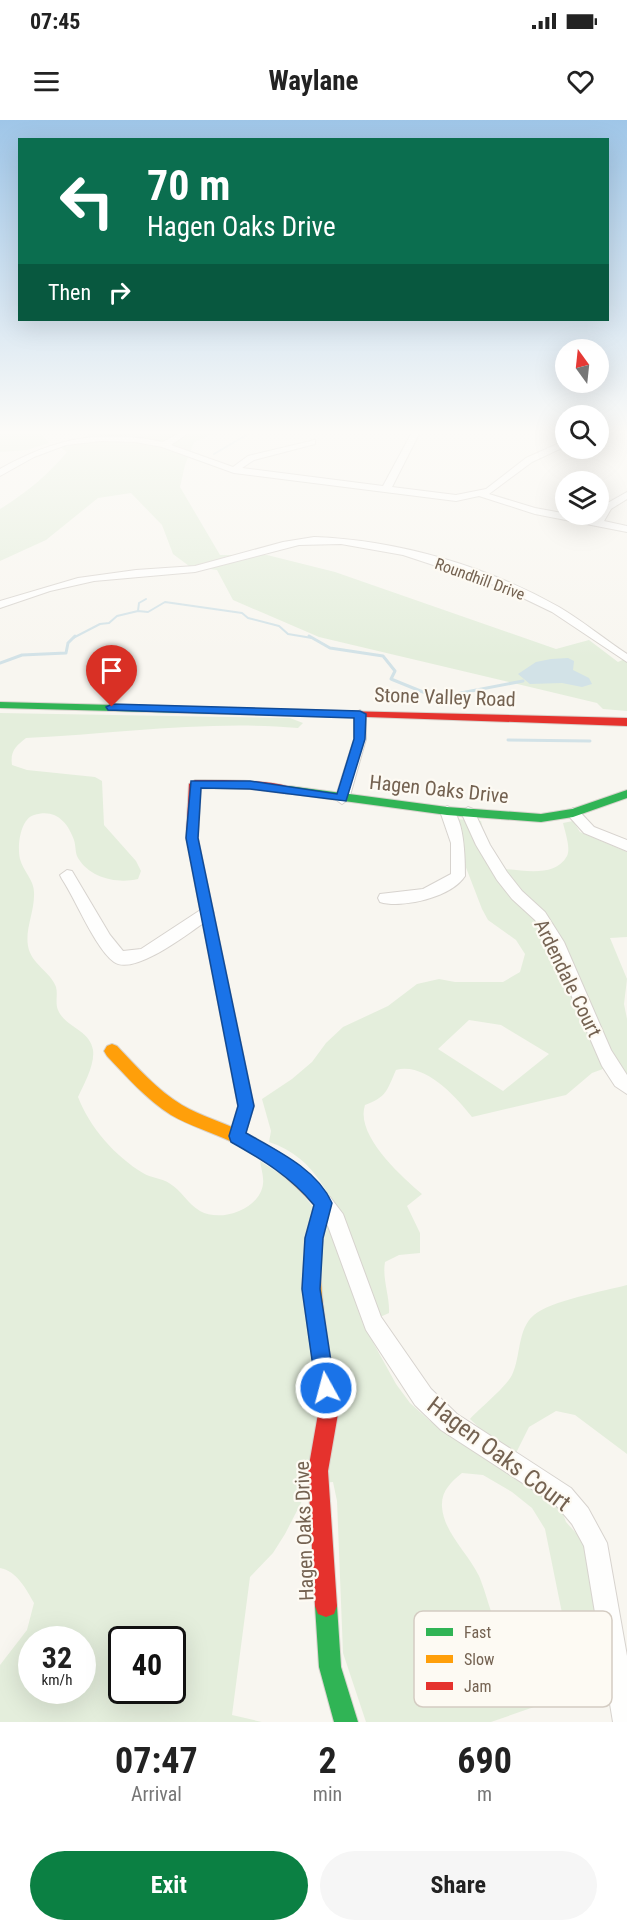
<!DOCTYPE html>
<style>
body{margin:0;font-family:"Roboto Condensed",sans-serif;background:#f6f6f6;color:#222;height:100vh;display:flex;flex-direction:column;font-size:22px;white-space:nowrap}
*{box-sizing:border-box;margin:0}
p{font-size:20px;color:#767676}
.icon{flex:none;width:33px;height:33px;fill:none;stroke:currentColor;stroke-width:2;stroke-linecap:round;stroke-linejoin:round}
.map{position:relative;height:1602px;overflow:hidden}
.panel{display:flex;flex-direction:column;background:#fff;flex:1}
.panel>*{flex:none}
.banner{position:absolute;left:18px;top:18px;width:591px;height:183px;border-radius:0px;box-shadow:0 6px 24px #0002;background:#0b6e4f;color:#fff;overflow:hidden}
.needle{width:39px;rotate:345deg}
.buttons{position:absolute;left:555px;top:219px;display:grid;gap:12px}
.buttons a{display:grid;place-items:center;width:54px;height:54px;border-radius:50%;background:#fff;box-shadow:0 6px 24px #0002;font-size:30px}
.speed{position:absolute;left:18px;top:1506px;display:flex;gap:12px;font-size:30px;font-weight:700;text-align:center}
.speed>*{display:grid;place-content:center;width:78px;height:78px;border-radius:50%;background:#fff;box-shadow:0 6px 24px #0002;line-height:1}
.speed small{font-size:15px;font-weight:400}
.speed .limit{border:3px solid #111;border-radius:9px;background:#fff;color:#111}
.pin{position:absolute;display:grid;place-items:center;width:51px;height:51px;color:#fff;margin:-62px -26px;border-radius:50% 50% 50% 0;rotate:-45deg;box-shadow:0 0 6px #0007}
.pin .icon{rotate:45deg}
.me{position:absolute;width:66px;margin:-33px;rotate:353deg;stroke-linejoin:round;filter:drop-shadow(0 0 4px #0008)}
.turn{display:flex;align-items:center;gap:21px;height:126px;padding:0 30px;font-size:27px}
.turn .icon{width:78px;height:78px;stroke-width:2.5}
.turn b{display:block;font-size:42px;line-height:51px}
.then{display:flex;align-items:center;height:57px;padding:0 30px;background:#0003;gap:12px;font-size:22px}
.eta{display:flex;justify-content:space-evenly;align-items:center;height:102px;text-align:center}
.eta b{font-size:36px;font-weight:700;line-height:42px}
.cta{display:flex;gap:12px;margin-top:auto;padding:12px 30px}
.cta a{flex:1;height:69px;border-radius:36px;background:#0b8043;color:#fff;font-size:24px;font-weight:700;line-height:69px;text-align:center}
.cta a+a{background:#f6f6f6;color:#222}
.status{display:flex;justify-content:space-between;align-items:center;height:42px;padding:0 30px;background:#fff;direction:ltr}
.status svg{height:16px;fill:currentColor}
header{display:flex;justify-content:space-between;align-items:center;height:78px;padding:0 30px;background:#fff;font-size:27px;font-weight:700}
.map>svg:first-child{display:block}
.green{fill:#e4eedc;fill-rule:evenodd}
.water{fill:#d2e2e7}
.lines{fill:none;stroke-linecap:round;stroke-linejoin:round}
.stream-far1{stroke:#d2e2e7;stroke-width:2}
.stream{stroke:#d2e2e7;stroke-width:3}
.street-casing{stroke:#d7d3ce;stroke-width:2}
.fast-casing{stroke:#d8d3cd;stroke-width:2}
.slow-casing{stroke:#d8d3cd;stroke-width:2}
.jam-casing{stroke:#d8d3cd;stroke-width:2}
.street{fill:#fefefd;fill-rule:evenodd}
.fast{fill:#30b455;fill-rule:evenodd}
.slow{fill:#ff9f0a;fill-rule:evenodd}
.jam{fill:#e5322d;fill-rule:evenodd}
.route{fill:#1a73e8;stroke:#114b97;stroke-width:1.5}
.labels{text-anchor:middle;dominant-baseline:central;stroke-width:4.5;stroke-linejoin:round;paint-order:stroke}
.far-street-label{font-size:16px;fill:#746251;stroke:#fdfaf3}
.street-label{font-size:20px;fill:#746251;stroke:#fdfaf3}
.near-street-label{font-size:24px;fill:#746251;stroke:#fdfaf3}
.key{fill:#fdfaf3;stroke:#d4ccc2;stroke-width:1.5}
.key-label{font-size:16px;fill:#746251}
</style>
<div class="status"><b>07:45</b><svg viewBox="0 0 49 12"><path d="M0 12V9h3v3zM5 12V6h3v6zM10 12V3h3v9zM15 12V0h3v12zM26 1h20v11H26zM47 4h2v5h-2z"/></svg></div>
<header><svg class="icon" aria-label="menu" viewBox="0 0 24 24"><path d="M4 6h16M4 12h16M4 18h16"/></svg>Waylane<svg class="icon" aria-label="heart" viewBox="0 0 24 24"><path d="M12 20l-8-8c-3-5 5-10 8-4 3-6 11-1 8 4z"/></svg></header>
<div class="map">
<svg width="627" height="1602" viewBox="0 0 627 1602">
<rect width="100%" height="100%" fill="#f8f6f0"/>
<g class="green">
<path d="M 0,314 L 41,314 L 49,323 L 27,330 L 0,332 Z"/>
<path d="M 89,314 L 213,314 L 194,322 L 185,345 L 180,367 L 220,435 L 267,435 L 335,452 L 556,529 L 589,520 L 618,542 L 627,538 L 627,591 L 603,589 L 597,583 L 319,517 L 233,480 L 217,450 L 189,446 L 173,434 L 162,405 L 131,373 L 98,378 L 46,420 L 0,441 L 0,389 C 26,373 48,355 67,332 L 60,327 L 78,323 Z"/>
<path d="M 0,593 L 290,598 L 303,603 L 298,608 C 208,600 117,614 26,618 C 16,626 10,631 12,645 L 27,650 L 95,657 L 102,661 L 104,705 L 136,741 L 141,751 L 138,759 C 117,764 90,758 78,738 C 75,733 76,726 74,720 C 68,702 55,688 34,695 C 20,699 17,727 20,739 C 23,751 34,760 34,772 C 35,791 25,808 28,826 C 31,844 51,852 56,867 C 58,874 55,883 58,890 C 65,907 90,910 93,930 C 95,945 84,964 78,977 C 90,1008 115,1036 143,1053 C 151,1058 161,1058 169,1063 C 181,1070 188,1084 200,1091 C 221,1103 260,1089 263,1064 C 264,1057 261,1048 260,1041 L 291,1061 L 331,1108 L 363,1204 L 396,1264 L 410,1283 L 430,1301 L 450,1311 L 560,1386 L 566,1402 L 585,1423 L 597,1486 L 603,1563 L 491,1602 L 366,1602 L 343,1533 L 337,1381 L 333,1362 L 305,1364 L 302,1381 L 285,1414 L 273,1433 L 250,1457 L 232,1595 L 262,1602 L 0,1602 L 0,1545 L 27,1510 L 34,1483 C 26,1469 17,1451 0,1448 ZM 462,1353 L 483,1355 L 512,1372 L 532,1388 L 545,1409 L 562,1493 L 564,1535 L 559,1551 C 543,1551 529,1551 516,1540 C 497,1524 489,1479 479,1456 C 468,1433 444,1413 442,1387 C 441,1371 451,1362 462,1353 ZM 32,1520 L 82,1520 L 82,1570 L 32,1570 ZM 122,1520 L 172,1520 L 172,1570 L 122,1570 Z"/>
<path d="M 454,699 L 481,701 L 485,719 L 504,749 C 523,750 555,758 567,736 C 571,728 565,712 563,703 L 573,701 L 580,712 L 627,732 L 627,817 L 610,818 L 627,859 L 624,884 L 627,899 L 627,954 L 619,943 L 592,953 L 566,975 L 472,997 C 456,977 425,942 396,950 C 387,970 387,977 365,985 C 355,1015 401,1056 422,1074 L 407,1086 L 420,1113 L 420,1133 L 399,1135 L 385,1142 C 382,1159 390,1176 389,1193 L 380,1197 C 370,1172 360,1148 350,1123 C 332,1081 318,1038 269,1022 L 271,1011 L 262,979 L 292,959 L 312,942 L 326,923 L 343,907 L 388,886 L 417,864 L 439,859 L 455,862 L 503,862 L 520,852 L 525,834 L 516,820 L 488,800 L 482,789 L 465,745 ZM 469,900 L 501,905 L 549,934 L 503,971 L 438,929 Z"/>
<path d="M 627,1165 L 627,1334 L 575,1295 L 556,1291 L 529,1307 L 516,1333 L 487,1315 L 470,1299 C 481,1287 505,1268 512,1255 C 521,1237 517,1209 534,1195 C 550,1181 604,1171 627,1165 Z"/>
</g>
<path class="water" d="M 551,539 L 568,538 L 574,541 L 573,550 L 589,558 L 592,564 L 582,567 L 562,563 L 530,564 L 518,554 L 536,542 Z"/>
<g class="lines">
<g class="stream-far1">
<path d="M 214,334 L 248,314"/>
<path d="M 138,491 L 139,483 L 146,479"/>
<path d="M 73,518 L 100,504 L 109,503 L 117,496 L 138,491 L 148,492 L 165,482 L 242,493 L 248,498 L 279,506 L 288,514 L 312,518"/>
</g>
<g class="stream">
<path d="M 309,516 L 330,528 L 383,536 L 395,551 L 391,559 L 445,581"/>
<path d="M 0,543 L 22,535 L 66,533 L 68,523 L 75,516"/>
<path d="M 440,577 L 523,561"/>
<path d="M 508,620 L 590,621"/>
</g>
<defs>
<g id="street">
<path d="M 177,314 L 187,314 L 171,325 L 233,347 L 248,336 L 315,320 L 315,324 L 254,340 L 242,348 L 383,366 L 411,314 L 419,314 L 392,367 L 456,375 L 486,369 L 526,338 L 566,320 L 566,326 L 532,342 L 489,374 L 535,388 L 595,399 L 604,385 L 627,372 L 627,379 L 611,389 L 604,401 L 627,406 L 627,412 L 535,394 L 479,376 L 456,381 L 234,353 L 162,327 L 135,322 L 101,321 L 66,325 L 34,337 L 0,356 L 0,349 C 55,318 100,309 163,322 Z"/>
<path d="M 314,417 C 398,420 486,446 559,487 C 583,501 604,519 627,534 L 627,542 L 552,492 L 500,467 L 403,435 L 341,424 L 299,425 L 195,452 L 94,461 L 50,471 L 0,488 L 0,481 L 78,458 L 136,450 L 195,446 L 283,422 Z"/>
<path d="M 360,590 L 366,594 L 366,619 L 349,679 L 342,684 L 335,679 L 354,619 L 354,594 Z"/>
<path d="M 447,686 C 465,692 465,740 465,756 C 452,777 402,789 380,782 L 378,778 L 380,774 L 423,769 L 451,754 L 451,723 L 440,691 Z"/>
<path d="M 468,687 L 473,689 L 490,725 L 507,752 L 522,771 L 545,792 L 564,822 L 611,930 L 627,955 L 627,974 L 615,966 L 602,946 L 546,817 L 535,800 L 512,779 L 497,760 L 476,725 L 461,692 Z"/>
<path d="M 573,688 L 578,690 L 594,707 L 627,720 L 627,731 L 584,713 L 566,693 Z"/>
<path d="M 67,750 L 72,751 L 110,815 L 123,831 L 141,829 L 202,789 L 212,789 L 214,793 L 212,797 C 194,809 135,857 114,842 C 95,828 76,780 62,759 L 60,755 Z"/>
<path d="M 323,1074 L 330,1077 L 343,1094 L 381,1197 L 431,1269 L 457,1294 L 571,1368 L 588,1388 L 607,1423 L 627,1536 L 627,1602 L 613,1602 L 584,1426 L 572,1404 L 555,1384 L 441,1310 L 415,1285 L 366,1210 L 328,1106 L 314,1083 L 316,1077 Z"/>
</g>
<g id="fast">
<path d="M 0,582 L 343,591 L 349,594 L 343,597 L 0,588 Z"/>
<path d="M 289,666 L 447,687 L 541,694 L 572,689 L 627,670 L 627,678 L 573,697 L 541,702 L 447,695 L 285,673 L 283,670 L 285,667 Z"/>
<path d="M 326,1475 L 334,1478 L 337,1486 L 341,1547 L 358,1602 L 334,1602 L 319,1547 L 315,1486 L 318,1478 Z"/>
</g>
<path id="slow" d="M 112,924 L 117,926 C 137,947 157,970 182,985 C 201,996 222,1002 241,1011 C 275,1026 304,1050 329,1077 C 334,1089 325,1105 323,1118 C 317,1155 324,1192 329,1229 L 327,1236 L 320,1238 L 313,1236 L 311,1229 L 302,1169 L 305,1118 L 314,1085 C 290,1059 262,1036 230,1021 C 211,1012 190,1006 171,995 C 146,979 127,957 107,936 L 104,931 L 107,926 Z"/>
<g id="jam">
<path d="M 343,591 L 627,598 L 627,606 L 339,596 L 337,594 Z"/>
<path d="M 195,660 C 214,660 284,659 295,670 L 289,674 L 250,669 L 201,668 L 198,718 L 254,986 L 243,1021 L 237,1023 L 231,1021 L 229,1016 L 238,986 L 186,718 L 189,664 Z"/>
<path d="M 320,1220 L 327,1222 L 329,1229 L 339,1288 L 328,1351 L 337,1486 L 334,1494 L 326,1497 L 318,1494 L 315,1486 L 308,1351 L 319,1288 L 311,1229 L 313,1222 Z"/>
</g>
</defs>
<use href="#street" class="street-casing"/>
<use href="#fast" class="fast-casing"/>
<use href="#slow" class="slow-casing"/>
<use href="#jam" class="jam-casing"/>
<use href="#street" class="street"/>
<use href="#fast" class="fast"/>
<use href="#slow" class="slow"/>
<use href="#jam" class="jam"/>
</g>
<linearGradient id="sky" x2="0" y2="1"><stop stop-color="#9fc6e8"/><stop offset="0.58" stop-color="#fcfbf8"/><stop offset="1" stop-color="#fcfbf8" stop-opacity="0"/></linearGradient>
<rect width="627" height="538" fill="url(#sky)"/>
<path class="route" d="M 112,584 L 360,591 L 366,594 L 365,619 L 346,681 L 250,669 L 201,668 L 198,718 L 254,986 L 246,1013 C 276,1030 317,1049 332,1083 L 323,1118 L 320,1169 L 335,1268 L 333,1274 L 326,1277 L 319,1274 L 316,1268 L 302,1169 L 305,1118 L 314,1085 C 291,1057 263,1040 231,1022 L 229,1016 L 238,986 L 186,718 L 191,661 L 250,661 L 337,674 L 354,619 L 354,598 L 108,590 L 106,587 Z"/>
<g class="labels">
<g class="far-street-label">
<text transform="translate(480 459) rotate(20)">Roundhill Drive</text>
</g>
<g class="street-label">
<text transform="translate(445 577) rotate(2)">Stone Valley Road</text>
<text transform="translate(439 669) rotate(6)">Hagen Oaks Drive</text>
<text transform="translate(568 858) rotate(64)">Ardendale Court</text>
<text transform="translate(304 1411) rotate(-92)">Hagen Oaks Drive</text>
</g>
<g class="near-street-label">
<text transform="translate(499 1334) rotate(37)">Hagen Oaks Court</text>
</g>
</g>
<rect x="414" y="1491" width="198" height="96" rx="9" class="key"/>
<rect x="426" y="1508" width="27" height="8" fill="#30b455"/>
<rect x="426" y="1535" width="27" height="8" fill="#ff9f0a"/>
<rect x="426" y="1562" width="27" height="8" fill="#e5322d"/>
<g class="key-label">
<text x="464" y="1518">Fast</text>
<text x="464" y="1545">Slow</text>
<text x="464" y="1572">Jam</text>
</g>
</svg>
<div class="buttons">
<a><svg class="needle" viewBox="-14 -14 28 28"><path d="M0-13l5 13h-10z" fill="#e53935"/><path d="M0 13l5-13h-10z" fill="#767676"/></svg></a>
<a><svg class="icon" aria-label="search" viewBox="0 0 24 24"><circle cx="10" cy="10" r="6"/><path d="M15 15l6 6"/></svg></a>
<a><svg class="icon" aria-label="layers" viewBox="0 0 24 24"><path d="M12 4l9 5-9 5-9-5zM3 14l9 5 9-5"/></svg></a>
</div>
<div class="speed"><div>32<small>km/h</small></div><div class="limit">40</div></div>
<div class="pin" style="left:112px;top:587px;background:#d93025"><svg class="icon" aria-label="arrive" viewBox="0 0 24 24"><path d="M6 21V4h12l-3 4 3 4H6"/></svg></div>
<svg class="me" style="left:326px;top:1268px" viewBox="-20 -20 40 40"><circle r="17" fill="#1a73e8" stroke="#fff" stroke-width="3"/><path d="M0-11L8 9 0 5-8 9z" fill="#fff"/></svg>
<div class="banner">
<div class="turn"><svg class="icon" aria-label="left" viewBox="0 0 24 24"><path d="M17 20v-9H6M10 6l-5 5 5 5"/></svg><div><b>70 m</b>Hagen Oaks Drive</div></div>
<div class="then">Then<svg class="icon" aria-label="right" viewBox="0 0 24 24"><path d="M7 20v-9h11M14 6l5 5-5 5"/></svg></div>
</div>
</div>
<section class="panel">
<div class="eta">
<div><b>07:47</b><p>Arrival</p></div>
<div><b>2</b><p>min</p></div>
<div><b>690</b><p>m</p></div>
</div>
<div class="cta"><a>Exit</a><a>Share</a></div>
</section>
